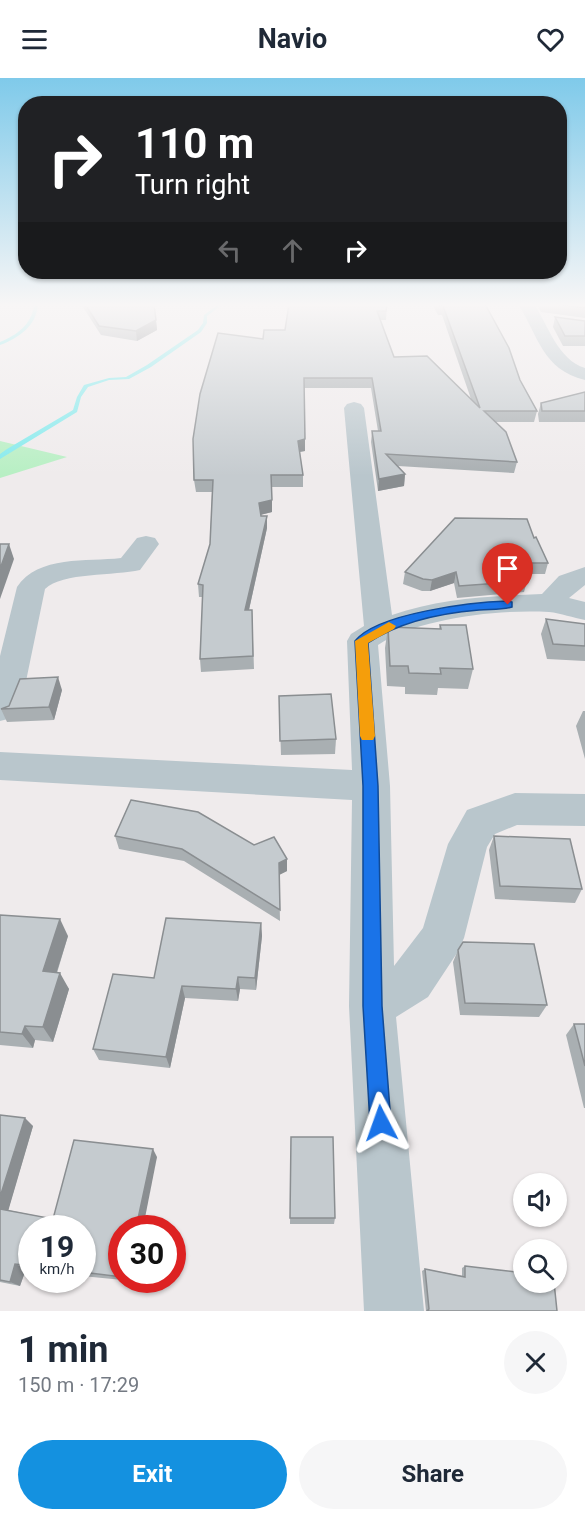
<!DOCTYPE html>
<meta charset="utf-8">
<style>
body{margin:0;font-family:Roboto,sans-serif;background:#f6f6f7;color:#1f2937;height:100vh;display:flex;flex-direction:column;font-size:22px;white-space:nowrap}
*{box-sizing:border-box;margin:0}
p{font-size:20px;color:#747a83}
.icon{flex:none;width:33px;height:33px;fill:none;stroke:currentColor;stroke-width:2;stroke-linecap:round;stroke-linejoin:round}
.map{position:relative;height:1233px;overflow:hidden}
.panel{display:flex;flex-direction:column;background:#fff;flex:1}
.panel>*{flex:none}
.guide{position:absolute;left:18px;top:18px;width:549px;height:183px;border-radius:24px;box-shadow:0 2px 4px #0004;background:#202124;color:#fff;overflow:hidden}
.tools{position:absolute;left:513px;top:1095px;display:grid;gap:12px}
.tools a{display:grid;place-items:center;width:54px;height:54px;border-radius:50%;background:#fff;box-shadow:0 2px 4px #0004;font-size:30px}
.speed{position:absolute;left:18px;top:1137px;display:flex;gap:12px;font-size:30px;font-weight:700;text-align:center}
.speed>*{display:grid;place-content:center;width:78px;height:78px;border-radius:50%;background:#fff;box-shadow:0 2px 4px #0004;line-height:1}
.speed small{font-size:15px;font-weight:400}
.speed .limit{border:9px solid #d22;background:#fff;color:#111}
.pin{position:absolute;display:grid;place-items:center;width:51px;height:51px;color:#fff;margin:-62px -26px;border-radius:50% 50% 50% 0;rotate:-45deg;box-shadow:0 0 6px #0007}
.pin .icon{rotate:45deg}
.me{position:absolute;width:66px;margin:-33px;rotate:356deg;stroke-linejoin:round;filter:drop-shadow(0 0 4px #0008)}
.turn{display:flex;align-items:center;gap:21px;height:126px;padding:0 18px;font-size:27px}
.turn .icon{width:78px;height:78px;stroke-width:2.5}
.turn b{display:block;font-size:42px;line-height:51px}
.lanes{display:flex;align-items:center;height:57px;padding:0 18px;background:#0003;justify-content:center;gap:30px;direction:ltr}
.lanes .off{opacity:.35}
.round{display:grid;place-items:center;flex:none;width:63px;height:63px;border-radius:32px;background:#f6f6f7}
.headline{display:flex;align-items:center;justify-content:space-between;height:102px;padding:0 18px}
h1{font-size:36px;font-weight:700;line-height:45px}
.action{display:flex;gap:12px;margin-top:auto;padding:12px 18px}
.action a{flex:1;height:69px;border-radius:36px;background:#1491e0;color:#fff;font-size:24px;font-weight:700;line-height:69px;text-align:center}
.action a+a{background:#f6f6f7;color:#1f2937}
header{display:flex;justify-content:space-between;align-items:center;height:78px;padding:0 18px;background:#fff;font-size:27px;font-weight:700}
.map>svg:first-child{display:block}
.green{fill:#b7efc3}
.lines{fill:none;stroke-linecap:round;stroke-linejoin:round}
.stream{fill:#82eaed;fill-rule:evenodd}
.minor{fill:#b9c6cc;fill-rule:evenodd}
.wall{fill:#a9afb2}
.shaded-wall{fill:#8a8e91}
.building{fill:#c5cbcf;stroke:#8a8e91;stroke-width:1.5}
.route{fill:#1a73e8;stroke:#114b97;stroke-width:1.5}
.slow{fill:#f59e0b}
</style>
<header><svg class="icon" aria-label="menu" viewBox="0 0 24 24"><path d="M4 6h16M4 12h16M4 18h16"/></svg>Navio<svg class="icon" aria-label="heart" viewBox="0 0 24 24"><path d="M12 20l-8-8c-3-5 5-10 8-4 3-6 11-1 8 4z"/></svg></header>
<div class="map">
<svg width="585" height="1233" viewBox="0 0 585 1233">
<rect width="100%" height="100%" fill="#efebec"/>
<path class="green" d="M 0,363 L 67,379 L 0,400 Z"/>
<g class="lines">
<g class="stream">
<path d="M 27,226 L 35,226 L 38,227 C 36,248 19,260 0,267 L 0,264 C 17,257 31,247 34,228 Z"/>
<path d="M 219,226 L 223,226 L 207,238 L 207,245 L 201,254 L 151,289 L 129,301 L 109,302 L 88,309 L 81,319 L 77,334 L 0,381 L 0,376 L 7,371 L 73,332 L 77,319 L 84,307 L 109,300 L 126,299 L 147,287 L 198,252 L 203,245 L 204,237 Z"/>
</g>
<g class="minor">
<path d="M 518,226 L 534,226 C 548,247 558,282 585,290 L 585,302 C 542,291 539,259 518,226 Z"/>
<path d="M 354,324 L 361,326 L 364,330 L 392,537 C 440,520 492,518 542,516 L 559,498 L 585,489 L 585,507 L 569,520 L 585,524 L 585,542 C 573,540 561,535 549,534 C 500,531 418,540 378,567 L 390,708 L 394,888 L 423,850 L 448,766 L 467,732 L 515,715 L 585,716 L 585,748 L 517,747 L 495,756 L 487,769 L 464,860 L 457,875 L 428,919 L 396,939 L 424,1233 L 364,1233 L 349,928 L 352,722 L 0,702 L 0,674 L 352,692 L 347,563 L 351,556 L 364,548 L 344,330 L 347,326 Z"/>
<path d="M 146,458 L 155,460 L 159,466 L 140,492 C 115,498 62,494 45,511 L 25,608 L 12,640 L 0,643 L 0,578 L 17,509 C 38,477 87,484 121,480 L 137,460 Z"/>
</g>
</g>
<g class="wall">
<path d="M 81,226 L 154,226 L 157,252 L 137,263 L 101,257 Z"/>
<path d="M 387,226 L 386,242 L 380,242 L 394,279 L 471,321 L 442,237 L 438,237 L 432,226 L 485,226 L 520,302 L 537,333 L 534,344 L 496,344 L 517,384 L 514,395 L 398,388 L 405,396 L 404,408 L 378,413 L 371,364 L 372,353 L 378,353 L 371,310 L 304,310 L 305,373 L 300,374 L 303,397 L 303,409 L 271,409 L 272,434 L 260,437 L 267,450 L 249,532 L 252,532 L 254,591 L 201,594 L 200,581 L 203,519 L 199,519 L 198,506 L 210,466 L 212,414 L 196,414 L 194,402 L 263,261 L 285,252 Z"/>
<path d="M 537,226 L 585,226 L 585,240 L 541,234 Z"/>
<path d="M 555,239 L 585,243 L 585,268 L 563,268 L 553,249 Z"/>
<path d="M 585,314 L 585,344 L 539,344 L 538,336 L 541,325 Z"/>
<path d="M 534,460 L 548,485 L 545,496 L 524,496 L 527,503 L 524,514 L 457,520 L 454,505 L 430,513 L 422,513 L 403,506 L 405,494 Z"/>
<path d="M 546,541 L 585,546 L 585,583 L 547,581 L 541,556 Z"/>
<path d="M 440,547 L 473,591 L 468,611 L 438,610 L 437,617 L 405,616 L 405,609 L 387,608 L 385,570 L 388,549 L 439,551 Z"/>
<path d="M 62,612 L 54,642 L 7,644 L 1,631 Z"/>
<path d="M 279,618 L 336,661 L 335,676 L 281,677 Z"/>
<path d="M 583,633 L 585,633 L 585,681 L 576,648 Z"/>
<path d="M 131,722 L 287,793 L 279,797 L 280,843 L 184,783 L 119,771 L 115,758 Z"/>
<path d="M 494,758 L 582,811 L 575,825 L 495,821 L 489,772 Z"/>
<path d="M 0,837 L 68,858 L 57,895 L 69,911 L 53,964 L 35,962 L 33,970 L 0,967 Z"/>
<path d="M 261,845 L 262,858 L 256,912 L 240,911 L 238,923 L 185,920 L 170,990 L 99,982 L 93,971 L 154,900 Z"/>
<path d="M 458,872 L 547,927 L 539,939 L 460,937 L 453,884 Z"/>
<path d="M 574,946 L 585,946 L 585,1030 L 584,1030 L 566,957 Z"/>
<path d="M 0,1037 L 33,1048 L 8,1132 L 53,1141 L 157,1079 L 122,1150 L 122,1202 L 133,1202 L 133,1203 L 82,1198 L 82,1150 L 32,1150 L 32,1192 L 26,1191 L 20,1208 L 0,1204 Z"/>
<path d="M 291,1059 L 335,1140 L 334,1146 L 290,1146 Z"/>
<path d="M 465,1188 L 557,1233 L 426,1233 L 422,1193 L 425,1191 L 462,1198 L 462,1190 Z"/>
</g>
<g class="shaded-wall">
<path d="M 156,242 L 157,252 L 137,263 L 136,253 Z"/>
<path d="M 305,361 L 305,373 L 298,374 L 298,363 Z"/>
<path d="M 405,396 L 404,408 L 378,413 L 379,401 Z"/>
<path d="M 272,422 L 272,434 L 260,437 L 259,425 Z"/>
<path d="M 267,438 L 267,450 L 246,545 L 245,532 Z"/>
<path d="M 9,466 L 14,481 L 0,521 L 0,491 Z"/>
<path d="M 456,494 L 454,505 L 430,513 L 432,502 Z"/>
<path d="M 58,599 L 62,612 L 54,642 L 49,629 Z"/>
<path d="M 287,781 L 287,793 L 279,797 L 279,785 Z"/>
<path d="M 60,841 L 68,858 L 52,909 L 43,893 Z"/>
<path d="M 261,845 L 262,858 L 256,912 L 255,900 Z"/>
<path d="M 60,895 L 69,911 L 53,964 L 43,949 Z"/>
<path d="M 238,899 L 240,911 L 238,923 L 236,911 Z"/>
<path d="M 182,908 L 185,920 L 170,990 L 166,979 Z"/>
<path d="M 25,948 L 35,962 L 33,970 L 22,956 Z"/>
<path d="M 25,1040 L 33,1048 L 7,1137 L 0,1132 L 0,1119 Z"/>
<path d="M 153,1071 L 157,1079 L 143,1150 L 136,1150 Z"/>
<path d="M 15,1186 L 26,1191 L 20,1208 L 10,1204 Z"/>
</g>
<g class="building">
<path d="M 85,226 L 154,226 L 156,242 L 136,253 L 99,248 Z"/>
<path d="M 289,226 L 387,226 L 386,233 L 377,233 L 394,279 L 427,278 L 480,330 L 443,228 L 440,228 L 439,226 L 485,226 L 509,270 L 520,302 L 537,333 L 484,333 L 506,354 L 517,384 L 386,376 L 405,396 L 379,401 L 372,353 L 381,353 L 372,300 L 304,300 L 305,361 L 298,363 L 303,397 L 271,397 L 272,422 L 259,425 L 261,438 L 267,438 L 245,532 L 252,532 L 253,578 L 200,581 L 203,507 L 198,506 L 210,466 L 213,402 L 194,402 L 193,361 L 200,316 L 218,255 L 263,261 L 264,252 L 285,252 Z"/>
<path d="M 554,226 L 585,226 L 585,230 Z"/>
<path d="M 555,239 L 585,243 L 585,258 L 565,258 Z"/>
<path d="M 585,314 L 585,333 L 542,333 L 541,325 Z"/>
<path d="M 455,440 L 527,441 L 534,460 L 536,459 L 548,485 L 520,485 L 527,503 L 459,508 L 456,494 L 432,502 L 423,501 L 405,494 Z"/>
<path d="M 0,466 L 9,466 L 0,491 Z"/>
<path d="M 546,541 L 585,546 L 585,568 L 553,566 Z"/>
<path d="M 440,547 L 466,547 L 473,591 L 440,590 L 441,596 L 409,595 L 408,588 L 390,588 L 388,549 L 441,551 Z"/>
<path d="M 58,599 L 49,629 L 1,631 L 9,628 L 20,601 Z"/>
<path d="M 331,616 L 336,661 L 280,663 L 279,618 Z"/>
<path d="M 131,722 L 198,734 L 254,767 L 274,759 L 287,781 L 279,785 L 280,832 L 182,771 L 115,758 Z"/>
<path d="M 494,758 L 570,761 L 582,811 L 500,808 Z"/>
<path d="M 0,837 L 60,841 L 43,893 L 60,895 L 43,949 L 25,948 L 22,956 L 0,954 Z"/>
<path d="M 166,840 L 261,845 L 255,900 L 238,899 L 236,911 L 182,908 L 166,979 L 93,971 L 113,896 L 154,900 Z"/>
<path d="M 463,864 L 534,866 L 547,927 L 465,925 L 458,872 Z"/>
<path d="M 574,946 L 585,946 L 585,988 Z"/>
<path d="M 0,1037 L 25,1040 L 0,1119 Z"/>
<path d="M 291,1059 L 333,1059 L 335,1140 L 290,1140 Z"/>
<path d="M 74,1062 L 153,1071 L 136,1150 L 122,1150 L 122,1199 L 82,1194 L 82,1150 L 32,1150 L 32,1188 L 15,1186 L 10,1204 L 0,1202 L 0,1131 L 53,1141 Z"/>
<path d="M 465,1188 L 524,1195 L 524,1204 L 554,1204 L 557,1233 L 427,1233 L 429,1231 L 425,1191 L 465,1199 Z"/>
</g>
<linearGradient id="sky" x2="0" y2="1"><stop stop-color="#7fcaea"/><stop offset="0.57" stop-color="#f8f6f6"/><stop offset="1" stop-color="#f8f6f6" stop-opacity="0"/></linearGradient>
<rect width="585" height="398" fill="url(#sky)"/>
<path class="route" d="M 508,523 L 512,524 L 512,529 C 501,532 490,531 479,532 C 442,535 399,544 368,565 L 378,708 L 382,928 L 391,1045 L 388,1053 L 381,1056 L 373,1053 L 370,1045 L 363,928 L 363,708 L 355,563 C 377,535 473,524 508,523 Z"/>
<path class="slow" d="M 389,544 L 396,548 L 394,551 L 368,565 L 375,658 L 373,662 L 362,662 L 360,658 L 355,563 Z"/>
</svg>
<div class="tools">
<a><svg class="icon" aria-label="sound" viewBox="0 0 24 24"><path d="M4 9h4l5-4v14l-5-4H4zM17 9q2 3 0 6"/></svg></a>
<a><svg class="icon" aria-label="search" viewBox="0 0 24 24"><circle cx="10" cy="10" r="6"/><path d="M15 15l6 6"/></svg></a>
</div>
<div class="speed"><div>19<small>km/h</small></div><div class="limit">30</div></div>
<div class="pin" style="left:508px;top:527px;background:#d93025"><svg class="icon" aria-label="arrive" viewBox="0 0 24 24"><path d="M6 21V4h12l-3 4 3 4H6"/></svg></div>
<svg class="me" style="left:381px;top:1045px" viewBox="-20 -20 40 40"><path d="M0-17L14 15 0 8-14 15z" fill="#1a73e8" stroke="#fff" stroke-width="4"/></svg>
<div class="guide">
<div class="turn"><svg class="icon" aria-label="right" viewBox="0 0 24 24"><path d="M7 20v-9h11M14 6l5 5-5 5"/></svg><div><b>110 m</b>Turn right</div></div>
<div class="lanes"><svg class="icon off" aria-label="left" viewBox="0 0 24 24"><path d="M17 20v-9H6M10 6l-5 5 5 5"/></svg><svg class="icon off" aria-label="ahead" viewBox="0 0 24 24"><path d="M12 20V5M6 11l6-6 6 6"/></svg><svg class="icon" aria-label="right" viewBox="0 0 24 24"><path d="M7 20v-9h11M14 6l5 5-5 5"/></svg></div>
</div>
</div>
<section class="panel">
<div class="headline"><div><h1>1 min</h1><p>150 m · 17:29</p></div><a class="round"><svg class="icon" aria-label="close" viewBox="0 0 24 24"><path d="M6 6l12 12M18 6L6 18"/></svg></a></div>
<div class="action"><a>Exit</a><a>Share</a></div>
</section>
